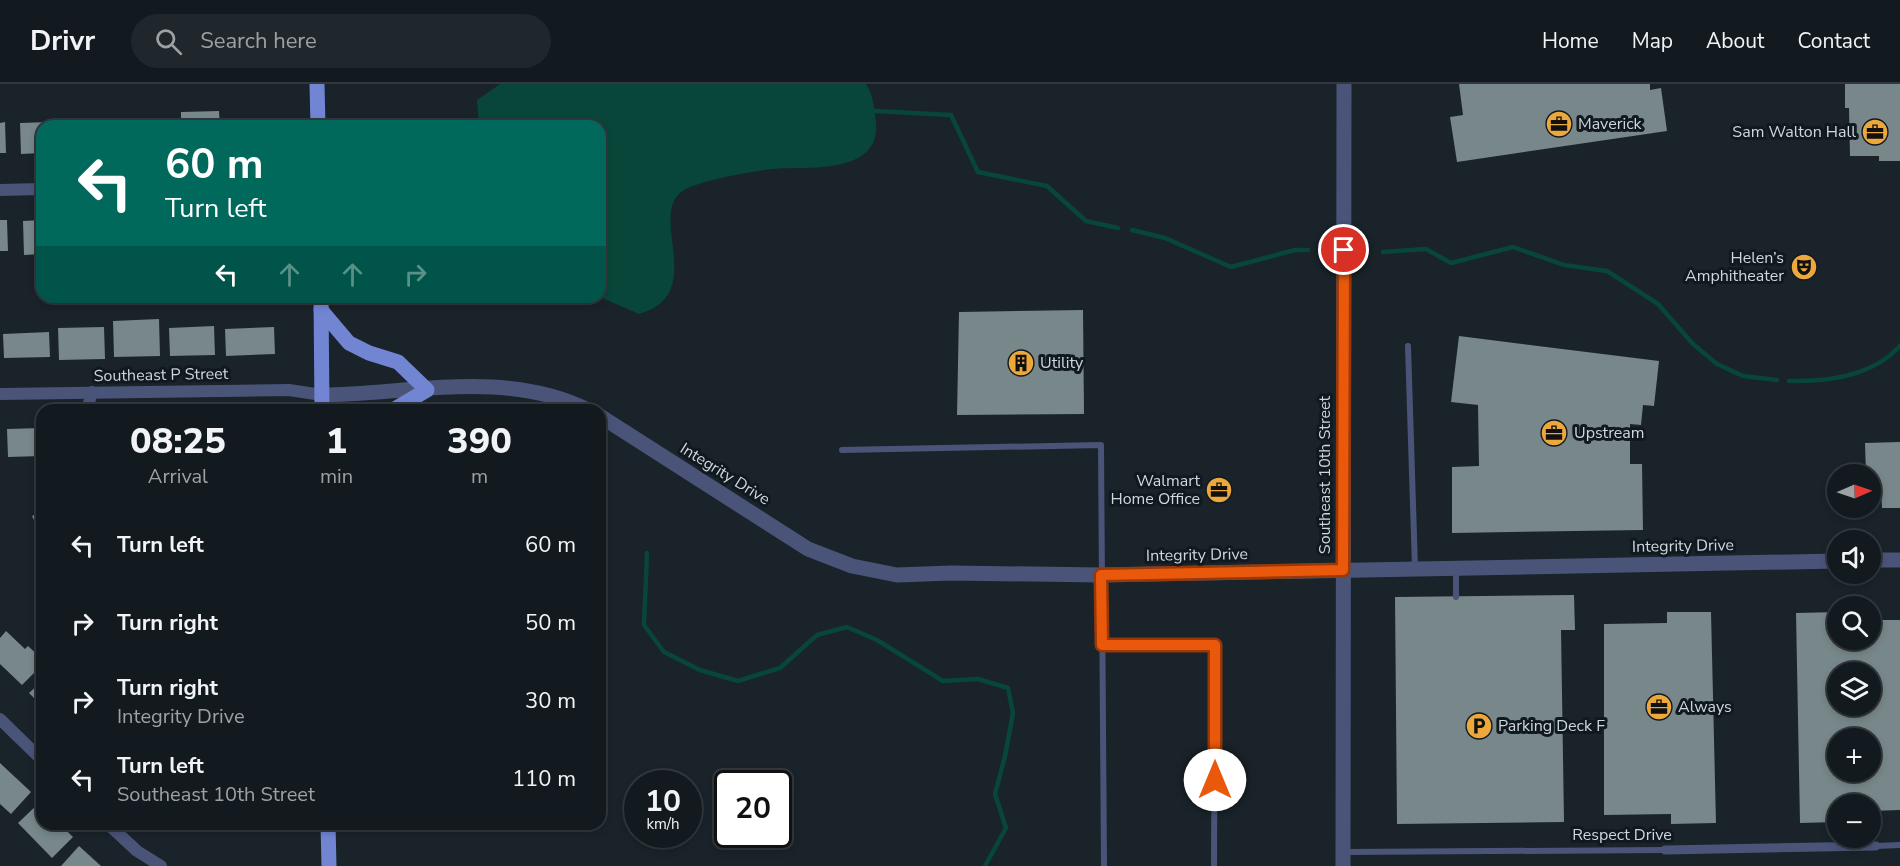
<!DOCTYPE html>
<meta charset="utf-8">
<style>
body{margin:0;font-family:"Nunito Sans",sans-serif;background:#20272c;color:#f1f3f6;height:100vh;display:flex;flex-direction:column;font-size:22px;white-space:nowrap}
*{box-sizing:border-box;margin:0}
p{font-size:20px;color:#9da1a4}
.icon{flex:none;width:33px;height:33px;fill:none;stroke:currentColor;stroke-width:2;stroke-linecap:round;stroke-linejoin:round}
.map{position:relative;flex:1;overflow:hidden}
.panel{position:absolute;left:36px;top:320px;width:570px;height:426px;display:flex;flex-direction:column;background:#131a1f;border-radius:18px;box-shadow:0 3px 9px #0003,0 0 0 2px #32383d}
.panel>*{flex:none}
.guide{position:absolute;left:36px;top:36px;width:570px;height:183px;border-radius:18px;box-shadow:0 3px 9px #0003,0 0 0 2px #32383d;background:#00695c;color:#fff;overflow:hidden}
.needle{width:39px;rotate:88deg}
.controls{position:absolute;left:1827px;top:380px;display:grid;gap:12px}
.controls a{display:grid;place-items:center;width:54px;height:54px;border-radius:50%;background:#131a1f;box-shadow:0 3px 9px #0003,0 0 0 2px #32383d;font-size:30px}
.speed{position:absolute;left:624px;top:686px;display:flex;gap:12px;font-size:30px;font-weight:700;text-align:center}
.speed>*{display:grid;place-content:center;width:78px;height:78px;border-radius:50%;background:#131a1f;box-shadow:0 3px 9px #0003,0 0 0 2px #32383d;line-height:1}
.speed small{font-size:15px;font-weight:400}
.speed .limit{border:3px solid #111;border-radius:9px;background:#fff;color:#111}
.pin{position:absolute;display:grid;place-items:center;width:51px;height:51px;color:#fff;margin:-26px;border:3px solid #fff;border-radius:50%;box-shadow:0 2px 6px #0007}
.me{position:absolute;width:66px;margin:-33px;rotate:0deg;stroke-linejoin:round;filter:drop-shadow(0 0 4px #0008)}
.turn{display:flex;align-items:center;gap:21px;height:126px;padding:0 30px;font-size:27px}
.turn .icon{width:78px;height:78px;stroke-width:2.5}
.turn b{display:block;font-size:42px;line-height:51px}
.lanes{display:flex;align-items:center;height:57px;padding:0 30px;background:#0003;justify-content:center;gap:30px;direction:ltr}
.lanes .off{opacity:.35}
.eta{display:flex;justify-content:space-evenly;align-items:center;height:102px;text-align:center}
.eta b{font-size:36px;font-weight:800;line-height:42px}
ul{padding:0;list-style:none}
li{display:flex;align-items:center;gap:18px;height:78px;padding:0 30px}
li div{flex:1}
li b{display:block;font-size:22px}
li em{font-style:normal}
header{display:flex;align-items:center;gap:36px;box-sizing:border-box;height:84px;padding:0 30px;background:#131a1f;border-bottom:2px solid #32383d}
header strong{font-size:28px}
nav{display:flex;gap:33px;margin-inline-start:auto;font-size:21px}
.search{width:420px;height:54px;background:#20272c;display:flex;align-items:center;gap:15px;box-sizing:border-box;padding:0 21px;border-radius:33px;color:#9da1a4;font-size:22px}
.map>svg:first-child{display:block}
.water{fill:#084639}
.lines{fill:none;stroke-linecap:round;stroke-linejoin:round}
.stream{stroke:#084639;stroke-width:4.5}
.building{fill:#77878a;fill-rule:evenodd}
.service{stroke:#4a5479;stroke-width:6}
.pedestrian{stroke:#4a5479;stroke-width:9}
.minor{stroke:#4a5479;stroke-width:12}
.tertiary{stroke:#4a5479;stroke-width:15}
.primary{stroke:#7185d3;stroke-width:15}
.route-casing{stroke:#983908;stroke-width:15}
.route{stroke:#ea580c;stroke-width:10}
.labels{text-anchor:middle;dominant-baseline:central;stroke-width:6;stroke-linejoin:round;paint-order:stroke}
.poi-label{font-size:16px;fill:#d0d7dc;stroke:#101920;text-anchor:start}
.street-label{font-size:16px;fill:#d0d7dc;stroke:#101920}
</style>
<header>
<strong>Drivr</strong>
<div class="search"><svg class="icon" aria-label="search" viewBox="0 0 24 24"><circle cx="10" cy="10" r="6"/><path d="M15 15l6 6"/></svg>Search here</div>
<nav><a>Home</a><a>Map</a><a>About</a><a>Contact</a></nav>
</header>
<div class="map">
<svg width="1900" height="782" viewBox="0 0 1900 782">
<rect width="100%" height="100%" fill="#192329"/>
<path class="water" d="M 500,0 L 866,0 C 874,13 874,24 876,39 C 880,92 807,82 773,85 C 752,87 707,96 688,104 C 641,124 712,210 639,230 L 600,213 L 600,42 L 479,42 L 477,16 Z"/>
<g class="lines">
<g class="stream">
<path d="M 875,27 L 951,31 L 978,88 L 1047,102 L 1086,137 L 1118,144"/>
<path d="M 1132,146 L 1165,154 L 1231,183 L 1295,166 L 1308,166"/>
<path d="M 1383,168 L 1426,165 L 1451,179 L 1513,163 L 1564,181 L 1607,187 L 1658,220 L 1693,260 L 1717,280 L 1743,292 L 1777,296"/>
<path d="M 1789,297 C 1828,298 1873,292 1900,262"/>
<path d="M 647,469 L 644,541 L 664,568 L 700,586 L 738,597 L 780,584 L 817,551 L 847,543 L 877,556 L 943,597 L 978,595 L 1008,604 L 1013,629 L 1005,672 L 995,710 L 1006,744 L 985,782"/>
</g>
</g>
<g class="building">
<path d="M 1459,0 L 1650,0 L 1650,6 L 1661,4 L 1667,47 L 1457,78 L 1450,33 L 1463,31 Z"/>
<path d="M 1845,0 L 1900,0 L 1900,77 L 1879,77 L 1879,72 L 1850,72 L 1849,24 L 1845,24 Z"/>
<path d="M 219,27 L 220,42 L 181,42 L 181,28 Z"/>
<path d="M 153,36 L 153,42 L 95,42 L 94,38 Z"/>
<path d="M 79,37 L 79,42 L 42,42 L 42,69 L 21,70 L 20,39 Z"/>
<path d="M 5,38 L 6,69 L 0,69 L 0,39 Z"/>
<path d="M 0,136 L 7,136 L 8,167 L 0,167 Z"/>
<path d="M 42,136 L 42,170 L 24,171 L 23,137 Z"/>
<path d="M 1083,226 L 1084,330 L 957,331 L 959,228 Z"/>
<path d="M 159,235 L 160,272 L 114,273 L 113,237 Z"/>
<path d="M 214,242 L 215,271 L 170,272 L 169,244 Z"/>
<path d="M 104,243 L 105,275 L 59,276 L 58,244 Z"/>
<path d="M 274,243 L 275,270 L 226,272 L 225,245 Z"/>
<path d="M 49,248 L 50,273 L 4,274 L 3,250 Z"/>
<path d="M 1459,252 L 1659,277 L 1654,322 L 1643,321 L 1641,341 L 1630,340 L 1630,380 L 1642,380 L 1643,446 L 1452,449 L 1452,383 L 1479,382 L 1478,321 L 1451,318 Z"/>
<path d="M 42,344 L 42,372 L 8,373 L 7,345 Z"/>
<path d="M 1900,358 L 1900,424 L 1882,424 L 1881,404 L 1870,404 L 1870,390 L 1866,390 L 1865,359 Z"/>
<path d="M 42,427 L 42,452 L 32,432 Z"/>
<path d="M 1574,511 L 1575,546 L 1561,546 L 1564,738 L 1397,740 L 1395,513 Z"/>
<path d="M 1667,528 L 1711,528 L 1716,739 L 1671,740 L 1671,730 L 1604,731 L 1604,540 L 1667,539 Z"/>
<path d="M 1838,528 L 1838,555 L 1870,555 L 1870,536 L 1900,536 L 1900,726 L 1870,727 L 1870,720 L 1838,720 L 1838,738 L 1800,739 L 1796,529 ZM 1838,588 L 1870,588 L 1870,621 L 1838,621 ZM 1838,654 L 1870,654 L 1870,687 L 1838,687 Z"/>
<path d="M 6,547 L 25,565 L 28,562 L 42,575 L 42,581 L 22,601 L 0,580 L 0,554 Z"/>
<path d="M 42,597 L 42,622 L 29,609 Z"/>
<path d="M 0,679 L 31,708 L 11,730 L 0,720 Z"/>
<path d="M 39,719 L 42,722 L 42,740 L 60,740 L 73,753 L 52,774 L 18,739 Z"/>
<path d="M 182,740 L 203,740 L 204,743 L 182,743 Z"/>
<path d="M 79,762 L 101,782 L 61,782 Z"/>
</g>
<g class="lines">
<g class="service">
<path d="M 1408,262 L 1415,484"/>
<path d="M 842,366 L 1101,361 L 1104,782"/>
<path d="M 1456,484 L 1456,513"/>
<path d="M 1102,561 L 1215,561 L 1214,782"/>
<path d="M 1876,762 L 1900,761"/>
<path d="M 1345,768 L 1665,766"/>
</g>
<path class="pedestrian" d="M 1665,766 L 1876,762"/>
<g class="minor">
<path d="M 0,106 L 42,105"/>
<path d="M 0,310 L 289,306 L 322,311"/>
<path d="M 87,326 L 92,308"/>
<path d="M 0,635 L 42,676"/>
<path d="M 108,740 L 137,767 L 161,782"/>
</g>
<g class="tertiary">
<path d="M 322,311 C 409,310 506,285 588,326"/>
<path d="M 600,332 L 808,465 L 852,482 L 897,491 L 951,489 L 1101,491 L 1838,477"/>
<path d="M 1870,476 L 1900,476"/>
<path d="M 1343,782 L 1344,0"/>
</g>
<g class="primary">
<path d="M 317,0 L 318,42"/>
<path d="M 321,213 L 322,326"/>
<path d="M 321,226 L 349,259 L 369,269 L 398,278 L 427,306 L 393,326"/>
<path d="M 328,740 L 329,782"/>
</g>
</g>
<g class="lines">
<defs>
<path id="route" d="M 1215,696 L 1215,561 L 1102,561 L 1101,491 L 1343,486 L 1344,166"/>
</defs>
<use href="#route" class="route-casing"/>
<use href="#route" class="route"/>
</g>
<defs>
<symbol id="office-disc" viewBox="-11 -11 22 22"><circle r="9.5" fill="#eda83b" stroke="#101920"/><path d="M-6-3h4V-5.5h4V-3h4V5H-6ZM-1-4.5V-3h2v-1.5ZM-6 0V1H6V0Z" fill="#111"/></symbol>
<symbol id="theatre-disc" viewBox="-11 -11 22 22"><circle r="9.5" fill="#eda83b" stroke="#101920"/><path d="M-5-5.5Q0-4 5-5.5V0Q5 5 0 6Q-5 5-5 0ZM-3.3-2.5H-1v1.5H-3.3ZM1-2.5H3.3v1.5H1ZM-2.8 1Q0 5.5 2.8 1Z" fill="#111"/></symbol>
<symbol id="building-disc" viewBox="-11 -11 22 22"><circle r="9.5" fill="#eda83b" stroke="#101920"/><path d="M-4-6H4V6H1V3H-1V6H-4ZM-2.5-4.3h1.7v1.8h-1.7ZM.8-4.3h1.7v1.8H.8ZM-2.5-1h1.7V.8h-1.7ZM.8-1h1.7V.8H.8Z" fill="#111"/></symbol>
<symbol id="parking-disc" viewBox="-11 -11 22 22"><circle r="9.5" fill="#eda83b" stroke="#101920"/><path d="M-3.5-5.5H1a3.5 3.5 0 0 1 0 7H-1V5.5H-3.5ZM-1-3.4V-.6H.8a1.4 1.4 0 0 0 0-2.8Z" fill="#111"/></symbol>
</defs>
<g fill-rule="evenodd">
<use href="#office-disc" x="1544" y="25" width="30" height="30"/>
<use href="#office-disc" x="1860" y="33" width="30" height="30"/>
<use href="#theatre-disc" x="1789" y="168" width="30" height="30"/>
<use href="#building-disc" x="1006" y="264" width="30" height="30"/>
<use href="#office-disc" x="1539" y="334" width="30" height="30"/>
<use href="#office-disc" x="1204" y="391" width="30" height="30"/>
<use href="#office-disc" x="1644" y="608" width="30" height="30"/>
<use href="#parking-disc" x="1464" y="627" width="30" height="30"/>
</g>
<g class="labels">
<g class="poi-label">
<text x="1578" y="40">Maverick</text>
<text x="1856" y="48" text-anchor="end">Sam Walton Hall</text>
<text x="1784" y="174" text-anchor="end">Helen’s<tspan x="1784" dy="18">Amphitheater</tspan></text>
<text x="1040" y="279">Utility</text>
<text x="1574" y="349">Upstream</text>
<text x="1200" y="397" text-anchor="end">Walmart<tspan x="1200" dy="18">Home Office</tspan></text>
<text x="1678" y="623">Always</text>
<text x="1498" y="642">Parking Deck F</text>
</g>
<g class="street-label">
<text transform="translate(161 291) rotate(-1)">Southeast P Street</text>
<text transform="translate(725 390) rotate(32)">Integrity Drive</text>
<text transform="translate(1325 391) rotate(-90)">Southeast 10th Street</text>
<text transform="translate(1683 462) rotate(-1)">Integrity Drive</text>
<text transform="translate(1197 471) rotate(-1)">Integrity Drive</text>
<text x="1622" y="751">Respect Drive</text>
</g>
</g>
</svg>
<div class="controls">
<a><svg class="needle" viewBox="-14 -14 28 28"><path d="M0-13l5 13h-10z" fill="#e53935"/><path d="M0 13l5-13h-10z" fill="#9da1a4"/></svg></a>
<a><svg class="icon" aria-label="sound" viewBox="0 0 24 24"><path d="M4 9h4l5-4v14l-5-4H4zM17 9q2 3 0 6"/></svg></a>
<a><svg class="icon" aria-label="search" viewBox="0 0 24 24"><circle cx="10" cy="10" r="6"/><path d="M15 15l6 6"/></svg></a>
<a><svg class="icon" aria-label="layers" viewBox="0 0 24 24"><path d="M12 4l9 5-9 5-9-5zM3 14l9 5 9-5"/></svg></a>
<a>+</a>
<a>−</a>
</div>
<div class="speed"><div>10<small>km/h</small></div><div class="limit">20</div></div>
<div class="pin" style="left:1344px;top:166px;background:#d93025"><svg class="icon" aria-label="arrive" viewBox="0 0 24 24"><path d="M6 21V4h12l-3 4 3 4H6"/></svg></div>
<svg class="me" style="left:1215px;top:696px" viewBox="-20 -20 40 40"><circle r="19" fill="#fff"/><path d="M0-13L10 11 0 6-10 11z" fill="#ea580c"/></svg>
<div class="guide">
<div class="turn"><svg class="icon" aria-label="left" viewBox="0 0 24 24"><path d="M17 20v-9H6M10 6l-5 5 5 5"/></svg><div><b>60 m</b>Turn left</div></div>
<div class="lanes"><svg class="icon" aria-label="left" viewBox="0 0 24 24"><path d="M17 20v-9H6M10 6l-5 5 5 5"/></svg><svg class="icon off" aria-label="ahead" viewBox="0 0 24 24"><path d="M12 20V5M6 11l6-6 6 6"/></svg><svg class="icon off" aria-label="ahead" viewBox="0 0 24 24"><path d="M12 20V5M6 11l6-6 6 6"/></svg><svg class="icon off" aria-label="right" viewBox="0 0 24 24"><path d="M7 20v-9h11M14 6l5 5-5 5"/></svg></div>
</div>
<section class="panel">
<div class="eta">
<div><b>08:25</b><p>Arrival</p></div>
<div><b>1</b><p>min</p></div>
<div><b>390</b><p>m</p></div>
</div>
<ul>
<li><svg class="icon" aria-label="left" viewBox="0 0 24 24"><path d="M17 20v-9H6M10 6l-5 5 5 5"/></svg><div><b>Turn left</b></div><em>60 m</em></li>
<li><svg class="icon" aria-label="right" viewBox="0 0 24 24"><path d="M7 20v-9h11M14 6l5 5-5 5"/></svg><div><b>Turn right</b></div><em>50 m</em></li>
<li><svg class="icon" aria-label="right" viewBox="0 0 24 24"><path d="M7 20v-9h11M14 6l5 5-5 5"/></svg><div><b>Turn right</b><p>Integrity Drive</p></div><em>30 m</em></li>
<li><svg class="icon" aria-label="left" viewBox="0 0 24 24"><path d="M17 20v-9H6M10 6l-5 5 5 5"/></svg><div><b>Turn left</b><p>Southeast 10th Street</p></div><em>110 m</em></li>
</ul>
</section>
</div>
